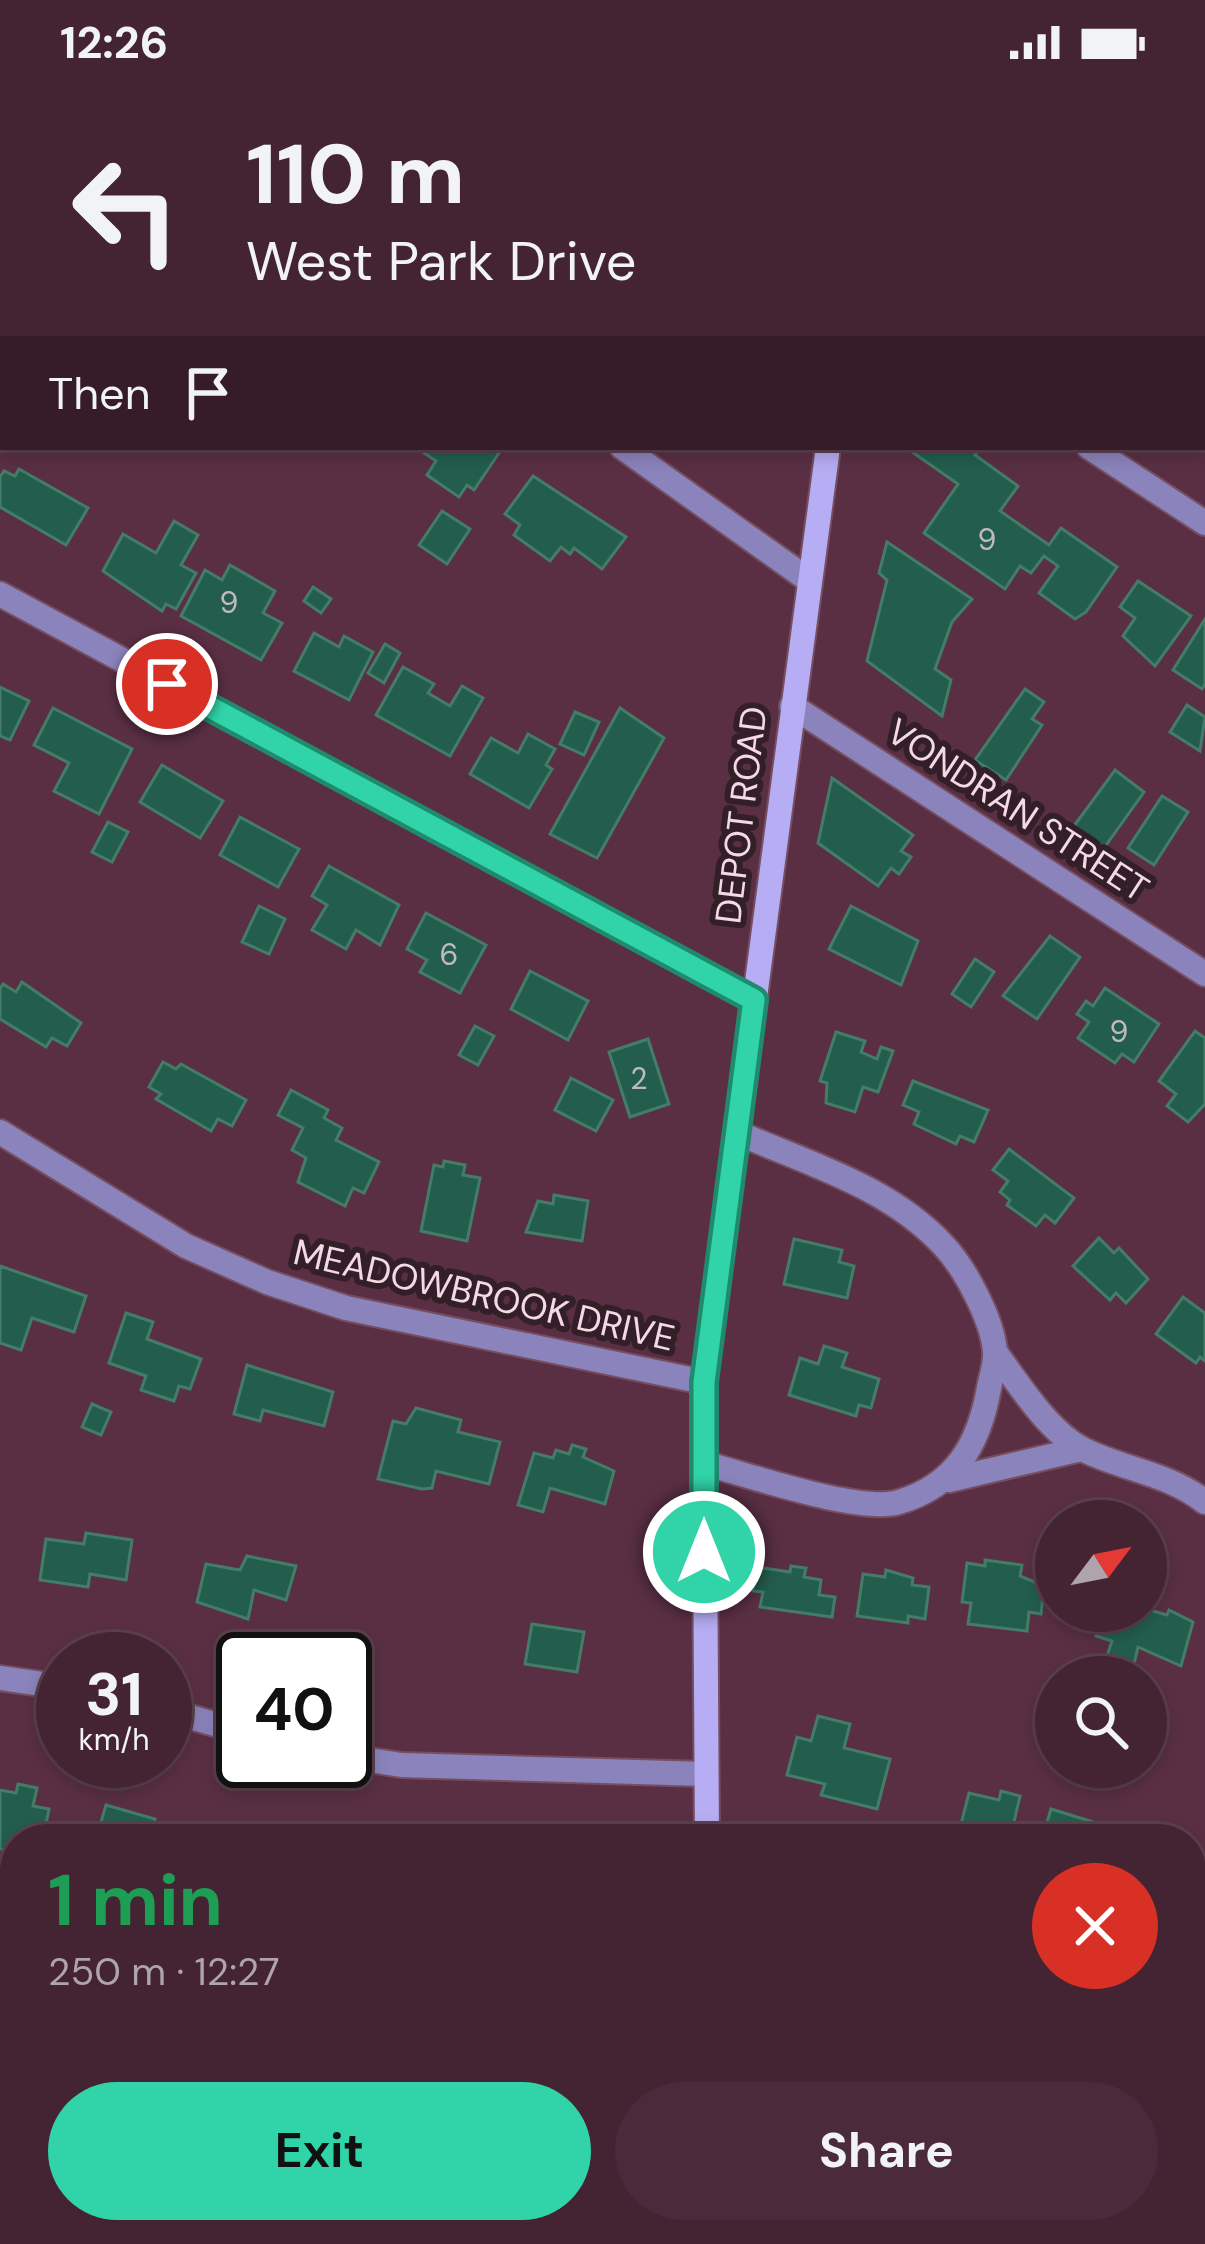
<!DOCTYPE html>
<meta charset="utf-8">
<style>
body{margin:0;font-family:"DM Sans",sans-serif;background:#4b2b3b;color:#f1f3f6;height:100vh;display:flex;flex-direction:column;font-size:45px;white-space:nowrap}
*{box-sizing:border-box;margin:0}
p{font-size:39px;color:#afa4ac}
.icon{flex:none;width:66px;height:66px;fill:none;stroke:currentColor;stroke-width:2;stroke-linecap:round;stroke-linejoin:round}
.map{position:relative;flex:1;overflow:hidden}
.drawer{position:absolute;left:0px;top:1740px;width:1206px;height:420px;display:flex;flex-direction:column;background:#442333;border-radius:48px 48px 0 0;box-shadow:0 6px 18px #0003,0 0 0 3px #5c404e}
.drawer>*{flex:none}
.guide{position:absolute;left:0px;top:0px;width:1206px;height:366px;box-shadow:0 6px 18px #0003,0 0 0 3px #5c404e;background:#442333;color:#f1f3f6;overflow:hidden}
.needle{width:78px;rotate:58deg}
.buttons{position:absolute;left:1035px;top:1416px;display:grid;gap:24px}
.buttons a{display:grid;place-items:center;width:132px;height:132px;border-radius:50%;background:#442333;box-shadow:0 6px 18px #0003,0 0 0 3px #5c404e;font-size:60px}
.speed{position:absolute;left:36px;top:1548px;display:flex;gap:24px;font-size:60px;font-weight:700;text-align:center}
.speed>*{display:grid;place-content:center;width:156px;height:156px;border-radius:50%;background:#442333;box-shadow:0 6px 18px #0003,0 0 0 3px #5c404e;line-height:1}
.speed small{font-size:30px;font-weight:400}
.speed .limit{border:6px solid #111;border-radius:18px;background:#fff;color:#111}
.pin{position:absolute;display:grid;place-items:center;width:102px;height:102px;color:#fff;margin:-51px;border:6px solid #fff;border-radius:50%;box-shadow:0 3px 12px #0007}
.me{position:absolute;width:132px;margin:-66px;rotate:0deg;stroke-linejoin:round;filter:drop-shadow(0 0 9px #0008)}
.turn{display:flex;align-items:center;gap:42px;height:252px;padding:0 48px;font-size:54px}
.turn .icon{width:156px;height:156px;stroke-width:2.5}
.turn b{display:block;font-size:84px;line-height:102px}
.then{display:flex;align-items:center;height:114px;padding:0 48px;background:#0003;gap:24px;font-size:45px}
.round{display:grid;place-items:center;flex:none;width:126px;height:126px;border-radius:63px;background:#4b2b3b}
.headline{display:flex;align-items:center;justify-content:space-between;height:204px;padding:0 48px}
h1{font-size:72px;font-weight:700;line-height:90px;color:#1e9e55}
.primary-button{display:flex;gap:24px;margin-top:auto;padding:24px 48px}
.primary-button a{flex:1;height:138px;border-radius:72px;background:#31d4a9;color:#111;font-size:48px;font-weight:700;line-height:138px;text-align:center}
.primary-button a+a{background:#4b2b3b;color:#f1f3f6}
.status{display:flex;justify-content:space-between;align-items:center;height:84px;padding:0 60px;background:#442333;direction:ltr}
.status svg{height:33px;fill:currentColor}
.map>svg:first-child{display:block}
.building{fill:#235e4c;stroke:#437c69;stroke-width:3}
.lines{fill:none;stroke-linecap:round;stroke-linejoin:round}
.street-casing{stroke:#764e61;stroke-width:28}
.secondary-casing{stroke:#764e61;stroke-width:28}
.street{stroke:#8b84bc;stroke-width:24}
.secondary{stroke:#b6adf4;stroke-width:24}
.route-casing{stroke:#208a6e;stroke-width:30}
.route{stroke:#31d4a9;stroke-width:21}
.labels{text-anchor:middle;dominant-baseline:central;stroke-width:12;stroke-linejoin:round;paint-order:stroke}
.number-label{font-size:30px;fill:#c0babf}
.street-label{font-size:36px;fill:#f5d9e5;stroke:#331f28}
</style>
<div class="status"><b>12:26</b><svg viewBox="0 0 49 12"><path d="M0 12V9h3v3zM5 12V6h3v6zM10 12V3h3v9zM15 12V0h3v12zM26 1h20v11H26zM47 4h2v5h-2z"/></svg></div>
<div class="map">
<svg width="1205" height="2160" viewBox="0 0 1205 2160">
<rect width="100%" height="100%" fill="#5a2f44"/>
<g class="building">
<path d="M 415,363 L 490,363 L 499,369 L 474,406 L 467,401 L 459,413 L 427,391 L 436,377 Z"/>
<path d="M 905,363 L 980,363 L 975,371 L 1018,402 L 1000,427 L 1049,461 L 1061,444 L 1117,483 L 1086,528 L 1075,535 L 1039,509 L 1058,482 L 1044,472 L 1031,489 L 1020,482 L 1005,505 L 924,449 L 958,400 Z"/>
<path d="M 19,385 L 88,424 L 66,461 L 0,423 L 0,393 L 4,387 L 15,392 Z"/>
<path d="M 533,392 L 626,453 L 602,485 L 574,464 L 570,470 L 561,463 L 550,477 L 514,451 L 520,441 L 505,430 Z"/>
<path d="M 442,427 L 470,445 L 447,480 L 419,461 Z"/>
<path d="M 174,437 L 198,451 L 181,481 L 196,489 L 176,525 L 166,520 L 162,527 L 103,487 L 123,450 L 156,469 Z"/>
<path d="M 887,458 L 972,515 L 952,538 L 935,585 L 951,596 L 942,632 L 867,577 L 887,496 L 879,489 Z"/>
<path d="M 230,481 L 275,507 L 263,529 L 282,539 L 261,576 L 181,532 L 205,486 L 222,496 Z"/>
<path d="M 1138,497 L 1191,532 L 1155,582 L 1123,552 L 1135,534 L 1120,523 Z"/>
<path d="M 313,503 L 331,515 L 321,529 L 304,517 Z"/>
<path d="M 1205,535 L 1205,600 L 1202,605 L 1173,586 Z"/>
<path d="M 314,549 L 339,563 L 344,552 L 373,568 L 349,616 L 294,587 Z"/>
<path d="M 385,560 L 400,569 L 384,599 L 368,589 Z"/>
<path d="M 403,583 L 434,600 L 428,609 L 450,622 L 462,602 L 483,614 L 450,672 L 376,631 Z"/>
<path d="M 0,603 L 29,617 L 10,656 L 0,652 Z"/>
<path d="M 1025,605 L 1044,618 L 1032,635 L 1042,641 L 1006,696 L 975,676 Z"/>
<path d="M 1187,621 L 1205,633 L 1200,667 L 1170,648 Z"/>
<path d="M 53,624 L 132,665 L 99,730 L 54,707 L 69,679 L 34,661 Z"/>
<path d="M 620,624 L 664,654 L 597,774 L 550,750 Z"/>
<path d="M 575,628 L 599,638 L 584,671 L 560,660 Z"/>
<path d="M 528,650 L 555,665 L 546,681 L 552,685 L 529,724 L 470,690 L 491,654 L 518,669 Z"/>
<path d="M 162,681 L 223,717 L 200,754 L 140,718 Z"/>
<path d="M 1115,686 L 1144,708 L 1104,764 L 1074,742 Z"/>
<path d="M 832,694 L 913,751 L 901,767 L 911,773 L 899,790 L 891,784 L 878,802 L 818,759 Z"/>
<path d="M 1162,712 L 1188,728 L 1154,781 L 1128,764 Z"/>
<path d="M 240,733 L 299,765 L 278,803 L 220,771 Z"/>
<path d="M 108,738 L 128,748 L 112,778 L 92,768 Z"/>
<path d="M 329,782 L 399,821 L 380,861 L 356,846 L 346,865 L 312,846 L 327,821 L 312,812 Z"/>
<path d="M 259,822 L 285,835 L 269,870 L 242,858 Z"/>
<path d="M 851,822 L 918,857 L 901,901 L 829,865 Z"/>
<path d="M 426,829 L 486,861 L 460,909 L 420,888 L 427,876 L 407,865 Z"/>
<path d="M 1050,852 L 1080,873 L 1037,935 L 1003,912 Z"/>
<path d="M 975,875 L 994,888 L 971,923 L 952,910 Z"/>
<path d="M 530,887 L 588,917 L 568,956 L 511,925 Z"/>
<path d="M 22,898 L 81,939 L 67,962 L 52,954 L 46,963 L 0,935 L 0,905 L 3,900 L 16,908 Z"/>
<path d="M 1105,904 L 1159,940 L 1134,978 L 1122,970 L 1115,979 L 1078,954 L 1089,938 L 1077,930 L 1086,917 L 1093,922 Z"/>
<path d="M 475,942 L 494,952 L 478,981 L 459,971 Z"/>
<path d="M 1195,947 L 1205,954 L 1205,1020 L 1188,1038 L 1167,1022 L 1176,1010 L 1159,997 Z"/>
<path d="M 836,948 L 865,957 L 861,968 L 877,975 L 881,963 L 893,967 L 878,1008 L 863,1003 L 855,1028 L 826,1019 L 827,999 L 820,997 Z"/>
<path d="M 648,955 L 669,1020 L 630,1033 L 609,968 Z"/>
<path d="M 163,978 L 176,985 L 181,980 L 246,1016 L 232,1042 L 218,1035 L 211,1047 L 156,1015 L 161,1010 L 149,1003 Z"/>
<path d="M 571,994 L 613,1016 L 596,1047 L 555,1026 Z"/>
<path d="M 913,997 L 988,1026 L 974,1058 L 960,1052 L 956,1060 L 914,1040 L 919,1028 L 903,1021 Z"/>
<path d="M 291,1006 L 328,1026 L 324,1034 L 342,1044 L 336,1056 L 379,1078 L 364,1109 L 353,1104 L 345,1122 L 298,1098 L 306,1074 L 292,1066 L 303,1044 L 278,1031 Z"/>
<path d="M 1009,1065 L 1074,1114 L 1055,1139 L 1045,1131 L 1036,1142 L 1007,1121 L 1010,1116 L 1000,1108 L 1008,1097 L 993,1086 Z"/>
<path d="M 444,1077 L 465,1081 L 463,1091 L 480,1094 L 467,1157 L 421,1147 L 434,1081 L 443,1083 Z"/>
<path d="M 554,1111 L 588,1117 L 582,1157 L 526,1148 L 538,1117 L 553,1120 Z"/>
<path d="M 1099,1154 L 1114,1169 L 1119,1164 L 1148,1195 L 1126,1219 L 1116,1209 L 1110,1216 L 1073,1182 Z"/>
<path d="M 794,1155 L 842,1166 L 839,1178 L 854,1182 L 847,1214 L 784,1200 Z"/>
<path d="M 0,1182 L 86,1212 L 74,1248 L 32,1234 L 21,1266 L 0,1259 Z"/>
<path d="M 1183,1213 L 1205,1229 L 1205,1277 L 1200,1273 L 1196,1279 L 1156,1250 Z"/>
<path d="M 126,1229 L 153,1238 L 147,1255 L 201,1275 L 190,1305 L 179,1302 L 174,1317 L 141,1306 L 146,1292 L 109,1279 Z"/>
<path d="M 824,1262 L 847,1269 L 842,1283 L 879,1295 L 871,1324 L 859,1321 L 856,1332 L 789,1311 L 800,1274 L 818,1280 Z"/>
<path d="M 247,1281 L 333,1308 L 324,1342 L 263,1326 L 260,1337 L 234,1330 Z"/>
<path d="M 92,1320 L 111,1328 L 101,1351 L 82,1343 Z"/>
<path d="M 416,1324 L 461,1336 L 458,1348 L 500,1358 L 489,1400 L 436,1387 L 432,1404 L 422,1405 L 378,1395 L 393,1337 L 406,1340 Z"/>
<path d="M 572,1361 L 586,1365 L 583,1373 L 614,1387 L 605,1420 L 550,1404 L 543,1428 L 518,1421 L 534,1369 L 553,1374 L 556,1366 L 569,1370 Z"/>
<path d="M 86,1449 L 132,1456 L 126,1496 L 90,1490 L 88,1503 L 40,1496 L 46,1455 L 84,1460 Z"/>
<path d="M 247,1472 L 296,1482 L 286,1516 L 254,1506 L 248,1535 L 197,1518 L 206,1480 L 240,1486 Z"/>
<path d="M 985,1476 L 1022,1481 L 1020,1492 L 1044,1502 L 1041,1530 L 1029,1528 L 1027,1547 L 968,1540 L 971,1519 L 962,1518 L 967,1479 L 985,1482 Z"/>
<path d="M 791,1482 L 806,1484 L 804,1493 L 821,1496 L 819,1511 L 835,1513 L 832,1533 L 760,1523 L 763,1508 L 753,1507 L 756,1483 L 790,1488 Z"/>
<path d="M 886,1486 L 913,1494 L 912,1501 L 929,1503 L 925,1535 L 908,1532 L 908,1539 L 857,1532 L 863,1490 L 885,1493 Z"/>
<path d="M 1146,1525 L 1167,1531 L 1169,1526 L 1193,1538 L 1181,1582 L 1138,1563 L 1134,1580 L 1107,1572 L 1112,1557 L 1096,1552 L 1103,1527 Z"/>
<path d="M 532,1540 L 584,1548 L 577,1588 L 525,1580 Z"/>
<path d="M 818,1632 L 850,1640 L 844,1664 L 890,1675 L 877,1725 L 821,1711 L 825,1700 L 787,1691 L 797,1653 L 811,1657 Z"/>
<path d="M 18,1700 L 37,1704 L 33,1722 L 49,1725 L 43,1755 L 15,1755 L 15,1768 L 0,1765 L 0,1706 L 16,1709 Z"/>
<path d="M 1001,1707 L 1020,1712 L 1010,1755 L 959,1748 L 969,1709 L 999,1716 Z"/>
<path d="M 106,1721 L 155,1735 L 151,1750 L 168,1755 L 96,1755 Z"/>
<path d="M 1051,1725 L 1142,1753 L 1142,1755 L 1042,1755 Z"/>
<path d="M 270,1739 L 314,1750 L 313,1755 L 266,1755 Z"/>
<path d="M 1197,1770 L 1205,1772 L 1205,1814 L 1191,1810 Z"/>
<path d="M 1191,1974 L 1205,1978 L 1205,2038 L 1191,2034 Z"/>
<path d="M 982,2145 L 1074,2145 L 1070,2160 L 1002,2154 L 1000,2160 L 987,2160 L 990,2147 Z"/>
</g>
<g class="lines">
<defs>
<g id="street">
<path d="M 107,0 L 111,3"/>
<path d="M 622,363 L 810,497"/>
<path d="M 1089,363 L 1205,439"/>
<path d="M 0,510 L 754,916"/>
<path d="M 792,622 L 1205,890"/>
<path d="M 0,1048 L 186,1162 L 267,1198 L 346,1224 L 704,1298"/>
<path d="M 995,1268 C 1019,1300 1048,1348 1084,1366 C 1125,1386 1168,1389 1205,1418"/>
<path d="M 703,1379 C 746,1390 859,1430 899,1418 C 956,1401 979,1360 989,1304 C 991,1293 996,1279 995,1268 C 993,1237 965,1184 944,1162 C 890,1103 809,1080 738,1049"/>
<path d="M 949,1396 L 1081,1365"/>
<path d="M 0,1594 L 63,1603"/>
<path d="M 165,1626 L 243,1648"/>
<path d="M 345,1672 L 401,1681 L 705,1690"/>
<path d="M 1191,1895 L 1205,1898"/>
<path d="M 0,2119 L 14,2160"/>
<path d="M 700,2145 L 754,2160"/>
<path d="M 237,2160 L 287,2145"/>
</g>
<g id="secondary">
<path d="M 897,3 L 898,0"/>
<path d="M 707,1755 L 704,1298 L 828,363"/>
<path d="M 684,2160 L 686,2145"/>
</g>
</defs>
<use href="#street" class="street-casing"/>
<use href="#secondary" class="secondary-casing"/>
<use href="#street" class="street"/>
<use href="#secondary" class="secondary"/>
</g>
<g class="lines">
<defs>
<path id="route" d="M 167,600 L 754,916 L 704,1298 L 704,1468"/>
</defs>
<use href="#route" class="route-casing"/>
<use href="#route" class="route"/>
</g>
<g class="labels">
<g class="number-label">
<text x="987" y="455">9</text>
<text x="229" y="518">9</text>
<text x="449" y="870">6</text>
<text x="1119" y="947">9</text>
<text x="639" y="994">2</text>
</g>
<g class="street-label">
<text transform="translate(1018 726) rotate(33)">VONDRAN STREET</text>
<text transform="translate(741 731) rotate(-83)">DEPOT ROAD</text>
<text transform="translate(484 1211) rotate(13)">MEADOWBROOK DRIVE</text>
</g>
</g>
</svg>
<div class="buttons">
<a><svg class="needle" viewBox="-14 -14 28 28"><path d="M0-13l5 13h-10z" fill="#e53935"/><path d="M0 13l5-13h-10z" fill="#afa4ac"/></svg></a>
<a><svg class="icon" aria-label="search" viewBox="0 0 24 24"><circle cx="10" cy="10" r="6"/><path d="M15 15l6 6"/></svg></a>
</div>
<div class="speed"><div>31<small>km/h</small></div><div class="limit">40</div></div>
<div class="pin" style="left:167px;top:600px;background:#d93025"><svg class="icon" aria-label="arrive" viewBox="0 0 24 24"><path d="M6 21V4h12l-3 4 3 4H6"/></svg></div>
<svg class="me" style="left:704px;top:1468px" viewBox="-20 -20 40 40"><circle r="17" fill="#31d4a9" stroke="#fff" stroke-width="3"/><path d="M0-11L8 9 0 5-8 9z" fill="#fff"/></svg>
<div class="guide">
<div class="turn"><svg class="icon" aria-label="left" viewBox="0 0 24 24"><path d="M17 20v-9H6M10 6l-5 5 5 5"/></svg><div><b>110 m</b>West Park Drive</div></div>
<div class="then">Then<svg class="icon" aria-label="arrive" viewBox="0 0 24 24"><path d="M6 21V4h12l-3 4 3 4H6"/></svg></div>
</div>
<section class="drawer">
<div class="headline"><div><h1>1 min</h1><p>250 m · 12:27</p></div><a class="round" style="background:#d93025;color:#fff"><svg class="icon" aria-label="close" viewBox="0 0 24 24"><path d="M6 6l12 12M18 6L6 18"/></svg></a></div>
<div class="primary-button"><a>Exit</a><a>Share</a></div>
</section>
</div>
